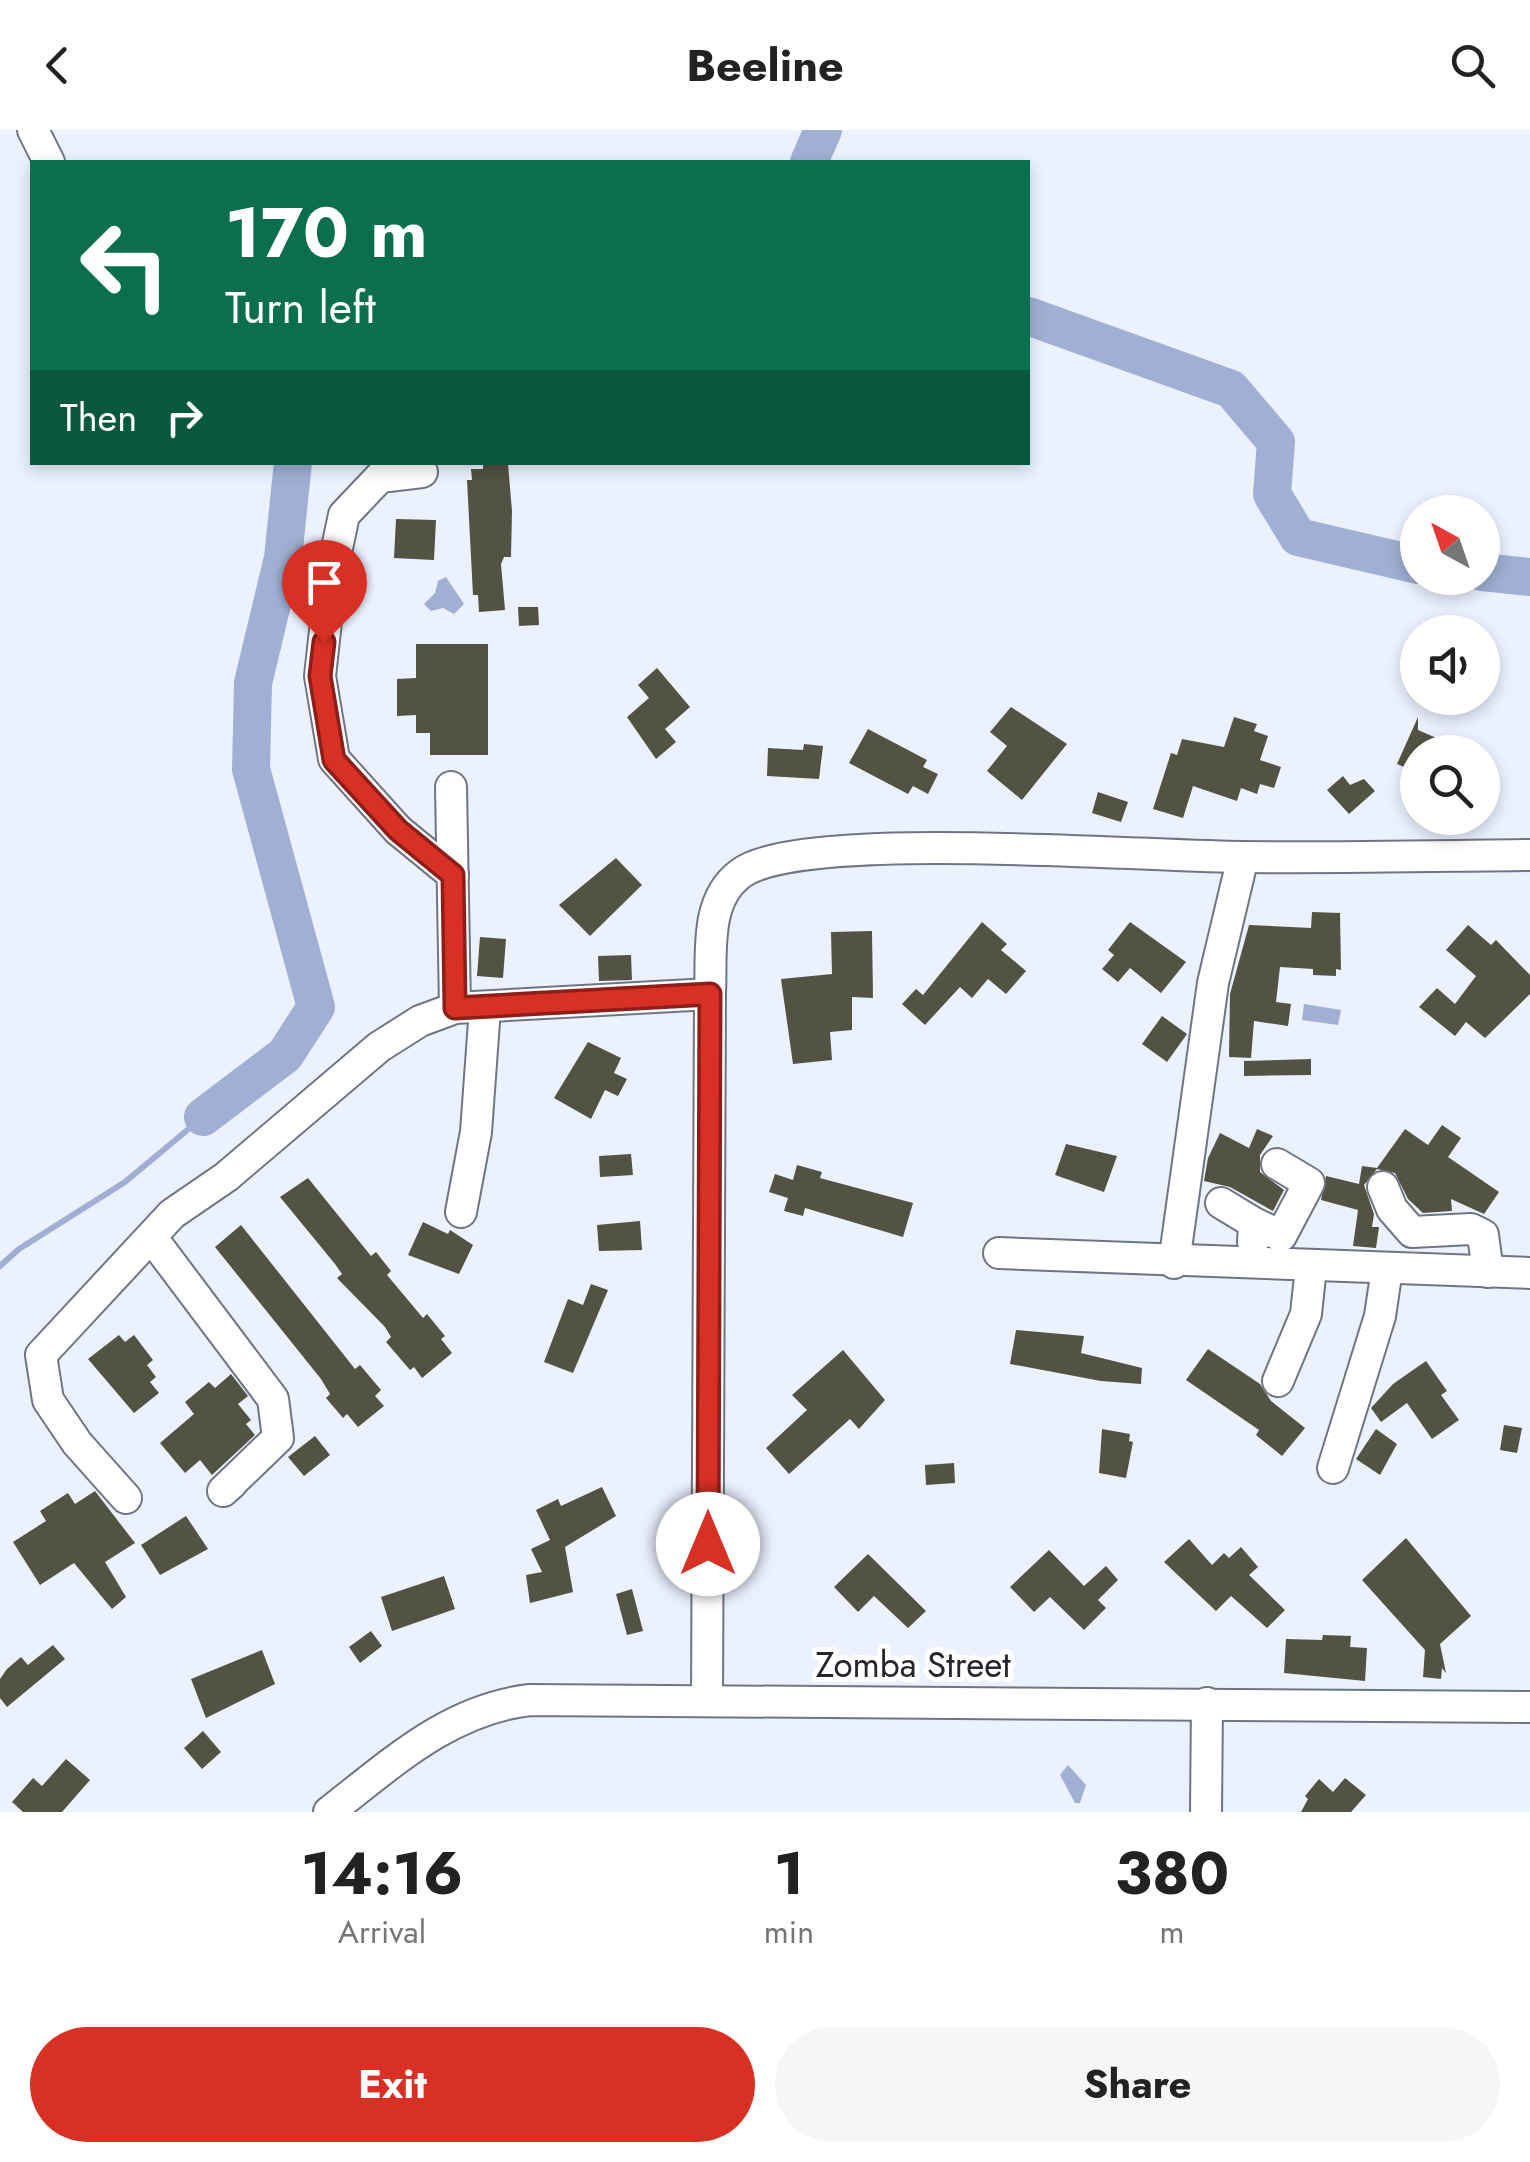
<!DOCTYPE html>
<style>
body{margin:0;font-family:Jost,sans-serif;background:#f6f6f6;color:#222;height:100vh;display:flex;flex-direction:column;font-size:38px;white-space:nowrap}
*{box-sizing:border-box;margin:0}
p{font-size:32px;color:#767676}
.icon{flex:none;width:55px;height:55px;fill:none;stroke:currentColor;stroke-width:2;stroke-linecap:round;stroke-linejoin:round}
.map{position:relative;height:1682px;overflow:hidden}
.sheet{display:flex;flex-direction:column;background:#fff;flex:1}
.sheet>*{flex:none}
.guide{position:absolute;left:30px;top:30px;width:1000px;height:305px;border-radius:0px;box-shadow:0 5px 15px #0003;background:#0b6e4f;color:#fff;overflow:hidden}
.needle{width:65px;rotate:320deg}
.tools{position:absolute;left:1400px;top:365px;display:grid;gap:20px}
.tools a{display:grid;place-items:center;width:100px;height:100px;border-radius:50%;background:#fff;box-shadow:0 5px 15px #0003;font-size:50px}
.pin{position:absolute;display:grid;place-items:center;width:85px;height:85px;color:#fff;margin:-102px -42px;border-radius:50% 50% 50% 0;rotate:-45deg;box-shadow:0 0 10px #0007}
.pin .icon{rotate:45deg}
.me{position:absolute;width:110px;margin:-55px;rotate:0deg;stroke-linejoin:round;filter:drop-shadow(0 0 8px #0008)}
.turn{display:flex;align-items:center;gap:35px;height:210px;padding:0 30px;font-size:45px}
.turn .icon{width:130px;height:130px;stroke-width:2.5}
.turn b{display:block;font-size:70px;line-height:85px}
.then{display:flex;align-items:center;height:95px;padding:0 30px;background:#0003;gap:20px;font-size:38px}
.eta{display:flex;justify-content:space-evenly;align-items:center;height:170px;text-align:center}
.eta b{font-size:60px;font-weight:700;line-height:70px}
.button{display:flex;gap:20px;margin-top:auto;padding:20px 30px}
.button a{flex:1;height:115px;border-radius:60px;background:#d93025;color:#fff;font-size:40px;font-weight:700;line-height:115px;text-align:center}
.button a+a{background:#f6f6f6;color:#222}
header{display:flex;justify-content:space-between;align-items:center;height:130px;padding:0 30px;background:#fff;font-size:45px;font-weight:700}
.map>svg:first-child{display:block}
.water{fill:#a0afd3}
.lines{fill:none;stroke-linecap:round;stroke-linejoin:round}
.stream{stroke:#a0afd3;stroke-width:6}
.river{stroke:#a0afd3;stroke-width:38}
.building{fill:#525343}
.minor-casing{stroke:#6f7584;stroke-width:34}
.minor{stroke:#fff;stroke-width:30}
.route-casing{stroke:#8d1f18;stroke-width:25}
.route{stroke:#d93025;stroke-width:18}
.labels{text-anchor:middle;dominant-baseline:central;stroke-width:10;stroke-linejoin:round;paint-order:stroke}
.street-label{font-size:35px;fill:#24272d;stroke:#fff}
</style>
<header><svg class="icon" aria-label="back" viewBox="0 0 24 24"><path d="M15 5l-7 7 7 7"/></svg>Beeline<svg class="icon" aria-label="search" viewBox="0 0 24 24"><circle cx="10" cy="10" r="6"/><path d="M15 15l6 6"/></svg></header>
<div class="map">
<svg width="1530" height="1682" viewBox="0 0 1530 1682">
<rect width="100%" height="100%" fill="#ebf1ff"/>
<g class="water">
<path d="M 446,447 L 464,474 L 454,484 L 443,478 L 431,481 L 424,474 L 435,463 L 438,451 Z"/>
<path d="M 1304,874 L 1341,880 L 1338,895 L 1302,890 Z"/>
<path d="M 1068,1635 L 1086,1655 L 1080,1673 L 1075,1673 L 1060,1645 Z"/>
</g>
<g class="lines">
<path class="stream" d="M 0,1136 L 19,1119 L 125,1052 L 203,987"/>
<g class="river">
<path d="M 809,32 L 823,0"/>
<path d="M 1028,186 L 1231,259 L 1276,312 L 1272,364 L 1298,407 L 1418,435"/>
<path d="M 1482,442 L 1530,447"/>
<path d="M 203,987 L 285,925 L 316,877 L 251,639 L 253,553 L 283,428 L 293,332"/>
</g>
</g>
<g class="building">
<path d="M 508,334 L 512,381 L 511,427 L 504,427 L 501,434 L 505,480 L 479,482 L 478,465 L 473,465 L 467,350 L 472,350 L 471,339 L 483,339 L 483,335 Z"/>
<path d="M 396,389 L 436,390 L 434,430 L 394,428 Z"/>
<path d="M 518,477 L 538,477 L 539,495 L 519,496 Z"/>
<path d="M 416,514 L 488,514 L 488,625 L 430,625 L 430,603 L 416,603 L 416,585 L 397,586 L 397,549 L 416,548 Z"/>
<path d="M 657,538 L 690,577 L 665,599 L 676,612 L 656,629 L 627,587 L 649,568 L 638,555 Z"/>
<path d="M 1011,577 L 1067,614 L 1022,670 L 987,641 L 1007,616 L 990,602 Z"/>
<path d="M 1234,587 L 1257,594 L 1254,601 L 1268,606 L 1260,630 L 1281,637 L 1274,658 L 1260,654 L 1257,664 L 1241,658 L 1237,671 L 1193,656 L 1183,688 L 1153,679 L 1171,623 L 1177,625 L 1182,609 L 1224,617 Z"/>
<path d="M 1418,587 L 1418,600 L 1469,622 L 1418,622 L 1418,643 L 1397,634 Z"/>
<path d="M 868,599 L 927,630 L 923,637 L 938,644 L 928,664 L 913,656 L 908,664 L 849,633 Z"/>
<path d="M 804,614 L 823,616 L 819,649 L 767,646 L 768,618 L 803,620 Z"/>
<path d="M 1343,646 L 1350,655 L 1364,649 L 1375,661 L 1349,684 L 1327,660 Z"/>
<path d="M 1098,662 L 1128,672 L 1121,692 L 1092,683 Z"/>
<path d="M 616,728 L 642,755 L 590,806 L 559,775 Z"/>
<path d="M 1312,782 L 1340,783 L 1341,840 L 1336,839 L 1336,846 L 1313,845 L 1313,839 L 1280,837 L 1276,872 L 1291,874 L 1288,896 L 1254,891 L 1251,928 L 1229,927 L 1230,864 L 1249,795 L 1311,798 Z"/>
<path d="M 982,792 L 1007,814 L 1001,820 L 1026,841 L 1006,864 L 988,849 L 972,868 L 960,857 L 925,895 L 902,874 L 916,859 L 923,865 Z"/>
<path d="M 1130,792 L 1186,832 L 1161,863 L 1130,838 L 1118,852 L 1102,839 L 1114,825 L 1108,820 Z"/>
<path d="M 1468,795 L 1491,815 L 1496,810 L 1530,845 L 1530,864 L 1485,908 L 1466,892 L 1455,906 L 1419,877 L 1437,858 L 1455,874 L 1476,846 L 1446,820 Z"/>
<path d="M 872,801 L 873,868 L 852,867 L 852,900 L 830,902 L 832,930 L 793,934 L 781,849 L 832,844 L 831,802 Z"/>
<path d="M 480,807 L 506,809 L 503,848 L 477,846 Z"/>
<path d="M 631,825 L 632,850 L 599,851 L 598,826 Z"/>
<path d="M 1162,886 L 1187,904 L 1167,932 L 1142,914 Z"/>
<path d="M 588,912 L 621,928 L 614,943 L 627,949 L 618,966 L 605,960 L 591,989 L 554,968 Z"/>
<path d="M 1311,929 L 1311,945 L 1244,946 L 1244,931 Z"/>
<path d="M 1442,995 L 1461,1008 L 1448,1027 L 1499,1062 L 1484,1084 L 1451,1069 L 1452,1081 L 1423,1083 L 1408,1069 L 1395,1043 L 1377,1039 L 1364,1055 L 1374,1084 L 1372,1097 L 1379,1097 L 1376,1118 L 1353,1116 L 1358,1080 L 1321,1070 L 1326,1046 L 1359,1054 L 1362,1036 L 1377,1038 L 1405,999 L 1428,1015 Z"/>
<path d="M 1257,999 L 1273,1006 L 1260,1025 L 1260,1042 L 1284,1060 L 1273,1081 L 1230,1057 L 1204,1051 L 1208,1028 L 1220,1003 L 1249,1018 Z"/>
<path d="M 1066,1014 L 1117,1026 L 1104,1062 L 1055,1045 Z"/>
<path d="M 631,1024 L 633,1045 L 600,1047 L 599,1026 Z"/>
<path d="M 797,1035 L 822,1042 L 820,1048 L 913,1073 L 903,1107 L 805,1078 L 803,1086 L 784,1081 L 788,1068 L 769,1062 L 775,1044 L 793,1050 Z"/>
<path d="M 308,1048 L 371,1126 L 376,1122 L 391,1141 L 387,1145 L 423,1188 L 427,1184 L 445,1206 L 441,1209 L 452,1223 L 422,1248 L 414,1237 L 410,1240 L 386,1212 L 391,1207 L 385,1197 L 337,1148 L 342,1144 L 335,1134 L 280,1067 Z"/>
<path d="M 640,1091 L 642,1120 L 599,1121 L 597,1095 Z"/>
<path d="M 423,1092 L 448,1104 L 450,1100 L 473,1115 L 459,1144 L 408,1125 Z"/>
<path d="M 241,1095 L 355,1239 L 360,1235 L 381,1260 L 375,1266 L 384,1276 L 358,1297 L 347,1284 L 343,1288 L 326,1268 L 330,1264 L 321,1249 L 215,1117 Z"/>
<path d="M 591,1154 L 608,1160 L 573,1243 L 544,1232 L 568,1169 L 583,1175 Z"/>
<path d="M 1016,1200 L 1084,1206 L 1081,1223 L 1142,1238 L 1141,1254 L 1101,1251 L 1010,1234 Z"/>
<path d="M 119,1205 L 125,1212 L 134,1205 L 153,1230 L 147,1235 L 156,1247 L 150,1252 L 159,1263 L 134,1283 L 88,1229 Z"/>
<path d="M 1208,1219 L 1260,1254 L 1271,1271 L 1305,1298 L 1282,1326 L 1256,1305 L 1259,1300 L 1186,1250 Z"/>
<path d="M 843,1220 L 885,1270 L 859,1299 L 850,1289 L 789,1344 L 766,1318 L 807,1280 L 792,1265 Z"/>
<path d="M 1426,1231 L 1447,1261 L 1441,1265 L 1459,1290 L 1432,1309 L 1407,1273 L 1381,1292 L 1371,1278 L 1393,1254 Z"/>
<path d="M 231,1244 L 248,1266 L 238,1274 L 251,1290 L 246,1294 L 255,1305 L 212,1345 L 200,1330 L 185,1343 L 160,1313 L 194,1284 L 185,1272 L 209,1252 L 215,1258 Z"/>
<path d="M 1504,1295 L 1522,1298 L 1517,1323 L 1500,1320 Z"/>
<path d="M 1102,1299 L 1130,1304 L 1129,1311 L 1133,1312 L 1126,1348 L 1099,1343 Z"/>
<path d="M 1376,1299 L 1397,1314 L 1380,1345 L 1356,1329 Z"/>
<path d="M 315,1306 L 330,1325 L 304,1346 L 288,1327 Z"/>
<path d="M 954,1333 L 955,1353 L 926,1355 L 925,1335 Z"/>
<path d="M 602,1357 L 616,1386 L 565,1417 L 573,1462 L 530,1473 L 526,1445 L 542,1442 L 531,1419 L 550,1410 L 536,1380 L 558,1369 L 561,1376 Z"/>
<path d="M 95,1361 L 135,1413 L 105,1432 L 126,1467 L 112,1479 L 74,1433 L 40,1455 L 13,1412 L 46,1391 L 40,1381 L 68,1363 L 75,1374 Z"/>
<path d="M 186,1386 L 208,1419 L 160,1445 L 141,1415 Z"/>
<path d="M 1406,1408 L 1471,1486 L 1440,1514 L 1446,1543 L 1442,1538 L 1441,1549 L 1423,1547 L 1425,1520 L 1362,1450 Z"/>
<path d="M 1189,1409 L 1212,1435 L 1224,1423 L 1229,1428 L 1241,1417 L 1258,1437 L 1249,1445 L 1285,1480 L 1267,1498 L 1231,1466 L 1216,1481 L 1164,1432 Z"/>
<path d="M 1049,1420 L 1084,1456 L 1106,1436 L 1118,1450 L 1098,1470 L 1106,1478 L 1084,1500 L 1050,1467 L 1034,1482 L 1010,1457 Z"/>
<path d="M 868,1424 L 926,1481 L 908,1498 L 874,1466 L 858,1482 L 834,1457 Z"/>
<path d="M 444,1446 L 455,1479 L 392,1501 L 381,1467 Z"/>
<path d="M 632,1459 L 643,1501 L 627,1505 L 616,1464 Z"/>
<path d="M 371,1501 L 382,1516 L 360,1533 L 349,1517 Z"/>
<path d="M 1323,1505 L 1351,1506 L 1350,1517 L 1367,1518 L 1365,1551 L 1284,1543 L 1286,1509 L 1322,1510 Z"/>
<path d="M 53,1515 L 65,1529 L 7,1577 L 0,1568 L 0,1549 L 7,1539 L 21,1527 L 28,1535 Z"/>
<path d="M 262,1520 L 275,1554 L 206,1588 L 191,1549 Z"/>
<path d="M 203,1601 L 221,1622 L 202,1639 L 184,1618 Z"/>
<path d="M 66,1629 L 90,1650 L 62,1682 L 23,1682 L 12,1672 L 33,1648 L 42,1656 Z"/>
<path d="M 1345,1648 L 1366,1665 L 1351,1682 L 1301,1682 L 1308,1669 L 1305,1666 L 1319,1649 L 1333,1662 Z"/>
</g>
<g class="lines">
<defs>
<g id="minor">
<path d="M 33,0 L 49,32"/>
<path d="M 422,342 L 380,347 L 344,385 L 331,446 L 320,546 L 334,629 L 398,700 L 453,745"/>
<path d="M 451,657 L 455,878"/>
<path d="M 1383,1057 L 1392,1079 L 1412,1102 L 1471,1099 L 1483,1105 L 1488,1142"/>
<path d="M 1221,1073 L 1254,1093 L 1253,1112"/>
<path d="M 461,1082 L 476,1002 L 485,878"/>
<path d="M 1254,1093 L 1281,1106 L 1309,1053 L 1277,1034"/>
<path d="M 152,1108 L 273,1269 L 278,1308 L 223,1361 L 232,1353"/>
<path d="M 999,1123 L 1530,1143"/>
<path d="M 1174,1133 L 1213,853 L 1243,727"/>
<path d="M 1278,1251 L 1306,1184 L 1311,1137"/>
<path d="M 1333,1338 L 1380,1186 L 1387,1139"/>
<path d="M 126,1368 L 77,1313 L 48,1270 L 41,1225 L 172,1084 L 226,1047 L 379,917 L 420,891 L 455,878 L 710,864"/>
<path d="M 707,1571 L 710,864 C 712,824 704,771 740,744 C 799,698 1150,727 1242,727 C 1338,728 1434,726 1530,725"/>
<path d="M 329,1682 C 391,1634 449,1579 530,1570 L 1530,1577"/>
<path d="M 1206,1682 L 1207,1573"/>
</g>
</defs>
<use href="#minor" class="minor-casing"/>
<use href="#minor" class="minor"/>
</g>
<g class="lines">
<defs>
<path id="route" d="M 324,512 L 320,546 L 334,630 L 398,700 L 453,745 L 455,878 L 710,864 L 708,1414"/>
</defs>
<use href="#route" class="route-casing"/>
<use href="#route" class="route"/>
</g>
<g class="labels">
<g class="street-label">
<text x="913" y="1535">Zomba Street</text>
</g>
</g>
</svg>
<div class="tools">
<a><svg class="needle" viewBox="-14 -14 28 28"><path d="M0-13l5 13h-10z" fill="#e53935"/><path d="M0 13l5-13h-10z" fill="#767676"/></svg></a>
<a><svg class="icon" aria-label="sound" viewBox="0 0 24 24"><path d="M4 9h4l5-4v14l-5-4H4zM17 9q2 3 0 6"/></svg></a>
<a><svg class="icon" aria-label="search" viewBox="0 0 24 24"><circle cx="10" cy="10" r="6"/><path d="M15 15l6 6"/></svg></a>
</div>
<div class="pin" style="left:324px;top:512px;background:#d93025"><svg class="icon" aria-label="arrive" viewBox="0 0 24 24"><path d="M6 21V4h12l-3 4 3 4H6"/></svg></div>
<svg class="me" style="left:708px;top:1414px" viewBox="-20 -20 40 40"><circle r="19" fill="#fff"/><path d="M0-13L10 11 0 6-10 11z" fill="#d93025"/></svg>
<div class="guide">
<div class="turn"><svg class="icon" aria-label="left" viewBox="0 0 24 24"><path d="M17 20v-9H6M10 6l-5 5 5 5"/></svg><div><b>170 m</b>Turn left</div></div>
<div class="then">Then<svg class="icon" aria-label="right" viewBox="0 0 24 24"><path d="M7 20v-9h11M14 6l5 5-5 5"/></svg></div>
</div>
</div>
<section class="sheet">
<div class="eta">
<div><b>14:16</b><p>Arrival</p></div>
<div><b>1</b><p>min</p></div>
<div><b>380</b><p>m</p></div>
</div>
<div class="button"><a>Exit</a><a>Share</a></div>
</section>
